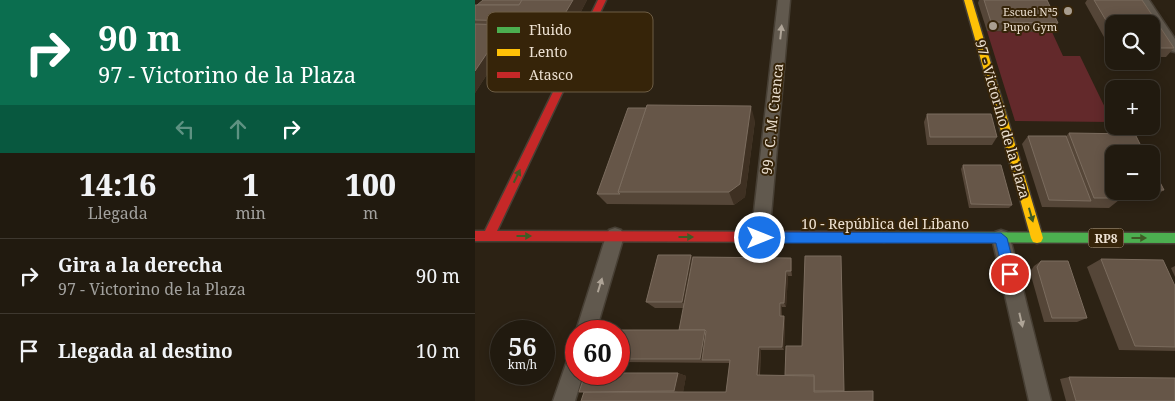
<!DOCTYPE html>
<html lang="es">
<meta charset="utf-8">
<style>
body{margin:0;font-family:"Noto Serif",serif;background:#292318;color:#f1f3f6;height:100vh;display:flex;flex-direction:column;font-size:19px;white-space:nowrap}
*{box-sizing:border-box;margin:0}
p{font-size:16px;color:#a2a19e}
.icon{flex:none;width:28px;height:28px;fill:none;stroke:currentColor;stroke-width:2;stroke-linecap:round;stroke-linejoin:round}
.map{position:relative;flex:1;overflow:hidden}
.panel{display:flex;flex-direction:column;background:#211a0f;width:475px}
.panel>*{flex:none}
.top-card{background:#0b6e4f;color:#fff;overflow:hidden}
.tools{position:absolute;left:630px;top:15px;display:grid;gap:10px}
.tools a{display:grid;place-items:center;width:55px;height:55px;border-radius:10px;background:#211a0f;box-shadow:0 2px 12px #0003,0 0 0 1px #3e382f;font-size:25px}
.speed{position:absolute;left:15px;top:320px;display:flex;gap:10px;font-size:25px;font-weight:700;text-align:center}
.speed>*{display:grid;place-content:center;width:65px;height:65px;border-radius:50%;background:#211a0f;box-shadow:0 2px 12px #0003,0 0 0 1px #3e382f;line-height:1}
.speed small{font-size:12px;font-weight:400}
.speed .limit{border:8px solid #d22;background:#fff;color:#111}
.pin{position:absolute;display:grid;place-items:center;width:42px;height:42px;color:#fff;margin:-21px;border:2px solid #fff;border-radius:50%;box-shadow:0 1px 5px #0007}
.me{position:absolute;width:55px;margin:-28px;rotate:90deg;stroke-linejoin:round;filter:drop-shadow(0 0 4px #0008)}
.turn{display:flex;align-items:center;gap:18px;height:105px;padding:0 15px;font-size:22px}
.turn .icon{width:65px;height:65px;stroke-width:2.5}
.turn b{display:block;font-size:35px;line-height:42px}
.lanes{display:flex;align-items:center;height:48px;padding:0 15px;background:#0003;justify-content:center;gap:25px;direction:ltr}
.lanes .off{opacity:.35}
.eta{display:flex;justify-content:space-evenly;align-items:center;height:85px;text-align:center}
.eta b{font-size:30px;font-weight:800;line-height:35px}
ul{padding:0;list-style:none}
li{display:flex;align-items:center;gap:15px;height:75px;padding:0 15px;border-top:1px solid #3e382f}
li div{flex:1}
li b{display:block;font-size:19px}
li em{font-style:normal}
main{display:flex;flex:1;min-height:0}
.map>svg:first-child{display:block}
.green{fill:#63292b}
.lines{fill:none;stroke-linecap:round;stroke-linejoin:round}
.street-casing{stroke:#473f34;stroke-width:3}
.fast-casing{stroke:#473f34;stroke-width:3}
.slow-casing{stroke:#473f34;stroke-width:3}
.jam-casing{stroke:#473f34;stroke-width:3}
.street{fill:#61594e;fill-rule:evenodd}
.fast{fill:#4caf50;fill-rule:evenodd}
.slow{fill:#ffc107;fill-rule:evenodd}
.jam{fill:#c62828;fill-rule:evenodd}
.wall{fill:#554638;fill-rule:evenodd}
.shaded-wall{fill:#3e3022}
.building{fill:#665648;stroke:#7b6c5e}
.oneway{fill:#aea497}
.oneway2{fill:#3f5c25}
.route{fill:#1a73e8;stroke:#114b97}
.poi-dot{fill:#a99e90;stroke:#362409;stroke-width:2}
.labels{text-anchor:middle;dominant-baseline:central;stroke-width:4;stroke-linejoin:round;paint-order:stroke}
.far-poi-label{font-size:11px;fill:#ede1d2;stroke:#362409;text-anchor:end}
.shield{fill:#362409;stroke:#b6a896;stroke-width:1}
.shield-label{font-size:12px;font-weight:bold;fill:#ede1d2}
.street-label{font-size:14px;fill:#ede1d2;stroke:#362409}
.key{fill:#362409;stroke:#6d5d45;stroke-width:1}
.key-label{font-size:14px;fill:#ede1d2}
</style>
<main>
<section class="panel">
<div class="top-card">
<div class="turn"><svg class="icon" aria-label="right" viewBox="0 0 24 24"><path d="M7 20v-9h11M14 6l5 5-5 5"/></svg><div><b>90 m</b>97 - Victorino de la Plaza</div></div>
<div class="lanes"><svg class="icon off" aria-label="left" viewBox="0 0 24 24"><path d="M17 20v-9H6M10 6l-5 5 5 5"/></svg><svg class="icon off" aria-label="ahead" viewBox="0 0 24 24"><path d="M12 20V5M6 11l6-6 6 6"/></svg><svg class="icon" aria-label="right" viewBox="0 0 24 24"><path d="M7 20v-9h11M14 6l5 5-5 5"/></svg></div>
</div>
<div class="eta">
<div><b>14:16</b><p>Llegada</p></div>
<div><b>1</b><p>min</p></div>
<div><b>100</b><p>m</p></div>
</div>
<ul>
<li><svg class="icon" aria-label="right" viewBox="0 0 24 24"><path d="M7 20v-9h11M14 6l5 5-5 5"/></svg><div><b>Gira a la derecha</b><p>97 - Victorino de la Plaza</p></div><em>90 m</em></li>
<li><svg class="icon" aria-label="arrive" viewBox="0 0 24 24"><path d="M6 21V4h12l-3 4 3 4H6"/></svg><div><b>Llegada al destino</b></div><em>10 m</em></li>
</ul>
</section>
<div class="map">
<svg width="700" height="401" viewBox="0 0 700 401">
<rect width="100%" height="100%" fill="#2c2214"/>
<path class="green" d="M 512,31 L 577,32 L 588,56 L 605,56 L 637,122 L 540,121 Z"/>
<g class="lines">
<defs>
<g id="street">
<path d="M 303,0 L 315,0 L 294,238 L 291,244 L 285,246 L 279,244 L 276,238 Z"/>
<path d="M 662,0 L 674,0 L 700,39 L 700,52 L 696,51 Z"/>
<path d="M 140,228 L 146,230 L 149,236 L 121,331 L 101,331 L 131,236 L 134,230 Z"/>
<path d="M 526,230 L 532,232 L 535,238 L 576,401 L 554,401 L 517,238 L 520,232 Z"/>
<path d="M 101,352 L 101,374 L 108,374 L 100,401 L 78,401 L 94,355 Z"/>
</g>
<path id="fast" d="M 409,232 L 700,233 L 700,243 L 409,242 L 405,241 L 403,237 L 405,233 Z"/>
<path id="slow" d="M 489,0 L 497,0 L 568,238 L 566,242 L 562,243 L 558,242 L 556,238 Z"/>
<path id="jam" d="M 123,0 L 131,0 L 22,231 L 409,232 L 413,233 L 415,237 L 413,241 L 409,242 L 0,241 L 0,231 L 10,231 Z"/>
</defs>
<use href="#street" class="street-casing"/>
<use href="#fast" class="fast-casing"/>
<use href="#slow" class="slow-casing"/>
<use href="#jam" class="jam-casing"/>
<use href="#street" class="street"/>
<use href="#fast" class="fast"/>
<use href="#slow" class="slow"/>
<use href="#jam" class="jam"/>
</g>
<g class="wall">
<path d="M 112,0 L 94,35 L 38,34 L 0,93 L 0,5 Z"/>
<path d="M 504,0 L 572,0 L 583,23 L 577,32 L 512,31 L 503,3 Z"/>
<path d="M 612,0 L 667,0 L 699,48 L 691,57 L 676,57 L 676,24 L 639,24 L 639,55 L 610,3 Z"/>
<path d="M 452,114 L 522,137 L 517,145 L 452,145 L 449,122 Z"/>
<path d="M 280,121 L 270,197 L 259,205 L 132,204 L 122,194 Z"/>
<path d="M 594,133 L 639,191 L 676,191 L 676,165 L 689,190 L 674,200 L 644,200 L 634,208 L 567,207 L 547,144 L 553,136 L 591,136 Z"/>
<path d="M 488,165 L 537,205 L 534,208 L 494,208 L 486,169 Z"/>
<path d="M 183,255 L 216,255 L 218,257 L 316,258 L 317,264 L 317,276 L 313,276 L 311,307 L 307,307 L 307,316 L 309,316 L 310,320 L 309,350 L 286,350 L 285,375 L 310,376 L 311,346 L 327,346 L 330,256 L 366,256 L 368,392 L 398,391 L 398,401 L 106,401 L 109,392 L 104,392 L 110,374 L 144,374 L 144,331 L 122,331 L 123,330 L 204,330 L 209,308 L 180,308 L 171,302 ZM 147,362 L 255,363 L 251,392 L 208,392 L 211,376 L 203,373 L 144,373 Z"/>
<path d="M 626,259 L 700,286 L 700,351 L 644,350 L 612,267 Z"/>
<path d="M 566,261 L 612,318 L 602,322 L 569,322 L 555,272 L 559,266 Z"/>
<path d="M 700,266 L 700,277 L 696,268 Z"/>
<path d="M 594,377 L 700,401 L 591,401 L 585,379 Z"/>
</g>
<g class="shaded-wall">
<path d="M 98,0 L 112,0 L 94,35 L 85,22 Z"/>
<path d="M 31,25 L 38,34 L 0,93 L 0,71 Z"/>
<path d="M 276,106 L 280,121 L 270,197 L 259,205 L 254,192 Z"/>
<path d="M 216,255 L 223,263 L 214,308 L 207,302 Z"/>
<path d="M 316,258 L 317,264 L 317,276 L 316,271 Z"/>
<path d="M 311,271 L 313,276 L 311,307 L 309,303 Z"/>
<path d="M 305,303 L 307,307 L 306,320 L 305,316 Z"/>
<path d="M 309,316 L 310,320 L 309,350 L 307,347 Z"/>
<path d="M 230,330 L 236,335 L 227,360 L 225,359 Z"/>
<path d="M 284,347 L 286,350 L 284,377 L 282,375 Z"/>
<path d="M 144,361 L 147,362 L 144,376 Z"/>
<path d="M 203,373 L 211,376 L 208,393 L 199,391 Z"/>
</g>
<g class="building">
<path d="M 8,0 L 47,0 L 44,5 L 2,5 Z"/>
<path d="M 47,0 L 98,0 L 85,22 L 0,20 L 0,5 L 44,5 Z"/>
<path d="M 509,0 L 572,0 L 583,23 L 516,22 Z"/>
<path d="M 619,0 L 667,0 L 699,48 L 676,48 L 676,24 L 639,24 L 639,34 Z"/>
<path d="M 0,24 L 31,25 L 0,71 Z"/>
<path d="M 172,105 L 276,106 L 265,184 L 254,192 L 143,192 Z"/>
<path d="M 153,108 L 171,108 L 143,192 L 145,194 L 122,194 Z"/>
<path d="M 452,114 L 516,114 L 522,137 L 455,137 Z"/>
<path d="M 594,133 L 660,134 L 670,154 L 639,154 L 639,191 L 644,191 L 647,198 L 619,198 Z"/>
<path d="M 553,136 L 591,136 L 616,201 L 574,200 Z"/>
<path d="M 488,165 L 526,165 L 537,205 L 496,204 Z"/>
<path d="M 676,165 L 689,190 L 676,190 Z"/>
<path d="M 183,255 L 216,255 L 207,302 L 171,302 Z"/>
<path d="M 330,256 L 366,256 L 369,391 L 339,391 L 339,375 L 310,375 L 311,346 L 327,346 Z"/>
<path d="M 218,257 L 316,258 L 316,271 L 311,271 L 309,303 L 305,303 L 305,316 L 309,316 L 307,347 L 284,347 L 282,375 L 339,376 L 339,392 L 398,391 L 398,401 L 106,401 L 109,392 L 251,392 L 255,360 L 227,360 L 231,331 L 230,330 L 204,330 Z"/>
<path d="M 626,259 L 688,260 L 700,286 L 700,347 L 660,346 Z"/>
<path d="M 566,261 L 593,261 L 612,318 L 577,318 L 562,267 Z"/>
<path d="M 123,330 L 230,330 L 225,359 L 144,359 L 144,331 L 122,331 Z"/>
<path d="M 144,373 L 203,373 L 199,391 L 104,392 L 110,374 Z"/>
<path d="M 594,377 L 700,378 L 700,401 L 601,401 Z"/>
</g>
<defs><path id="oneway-solid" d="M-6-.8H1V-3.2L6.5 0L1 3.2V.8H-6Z" transform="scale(1.25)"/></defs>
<g class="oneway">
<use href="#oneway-solid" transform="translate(306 32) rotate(-84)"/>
<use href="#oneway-solid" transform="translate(125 285) rotate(-73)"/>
<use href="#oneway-solid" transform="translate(546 320) rotate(77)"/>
</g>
<g class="oneway2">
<use href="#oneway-solid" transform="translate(42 176) rotate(-64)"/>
<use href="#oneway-solid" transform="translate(556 215) rotate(74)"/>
<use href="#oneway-solid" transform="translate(49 236)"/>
<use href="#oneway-solid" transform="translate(211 237)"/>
<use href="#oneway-solid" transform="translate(664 238)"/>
</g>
<path class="route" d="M 285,232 L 526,233 L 532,238 L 541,274 L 539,279 L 535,280 L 530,279 L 521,243 L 285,243 L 279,238 Z"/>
<g class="poi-dot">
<circle cx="593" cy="11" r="5"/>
<circle cx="518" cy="26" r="5"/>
</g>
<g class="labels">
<g class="far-poi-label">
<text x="583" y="11">Escuel Nª5</text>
<text x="528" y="26" text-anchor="start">Pupo Gym</text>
</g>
<rect class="shield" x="613.5" y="228.5" width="35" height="19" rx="4"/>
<g class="shield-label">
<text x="631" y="238">RP8</text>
</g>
<g class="street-label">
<text transform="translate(297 119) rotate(-84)">99 - C. M. Cuenca</text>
<text transform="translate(528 119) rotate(74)">97 - Victorino de la Plaza</text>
<text x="410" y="223">10 - República del Líbano</text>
</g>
</g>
<rect x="12" y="12" width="166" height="80" rx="8" class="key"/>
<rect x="22" y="27" width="23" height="6" fill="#4caf50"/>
<rect x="22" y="49" width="23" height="7" fill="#ffc107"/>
<rect x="22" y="72" width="23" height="6" fill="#c62828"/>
<g class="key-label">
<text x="54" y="35">Fluido</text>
<text x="54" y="57">Lento</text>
<text x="54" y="80">Atasco</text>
</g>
</svg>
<div class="tools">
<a><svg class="icon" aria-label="search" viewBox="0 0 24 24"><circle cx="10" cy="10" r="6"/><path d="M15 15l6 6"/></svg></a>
<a>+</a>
<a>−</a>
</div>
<div class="speed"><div>56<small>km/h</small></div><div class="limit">60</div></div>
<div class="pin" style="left:535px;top:274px;background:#d93025"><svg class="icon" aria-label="arrive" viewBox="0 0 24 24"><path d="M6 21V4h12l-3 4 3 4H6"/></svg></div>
<svg class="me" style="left:285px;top:238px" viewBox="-20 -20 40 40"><circle r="17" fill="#1a73e8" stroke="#fff" stroke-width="3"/><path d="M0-11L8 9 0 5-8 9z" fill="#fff"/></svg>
</div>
</main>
